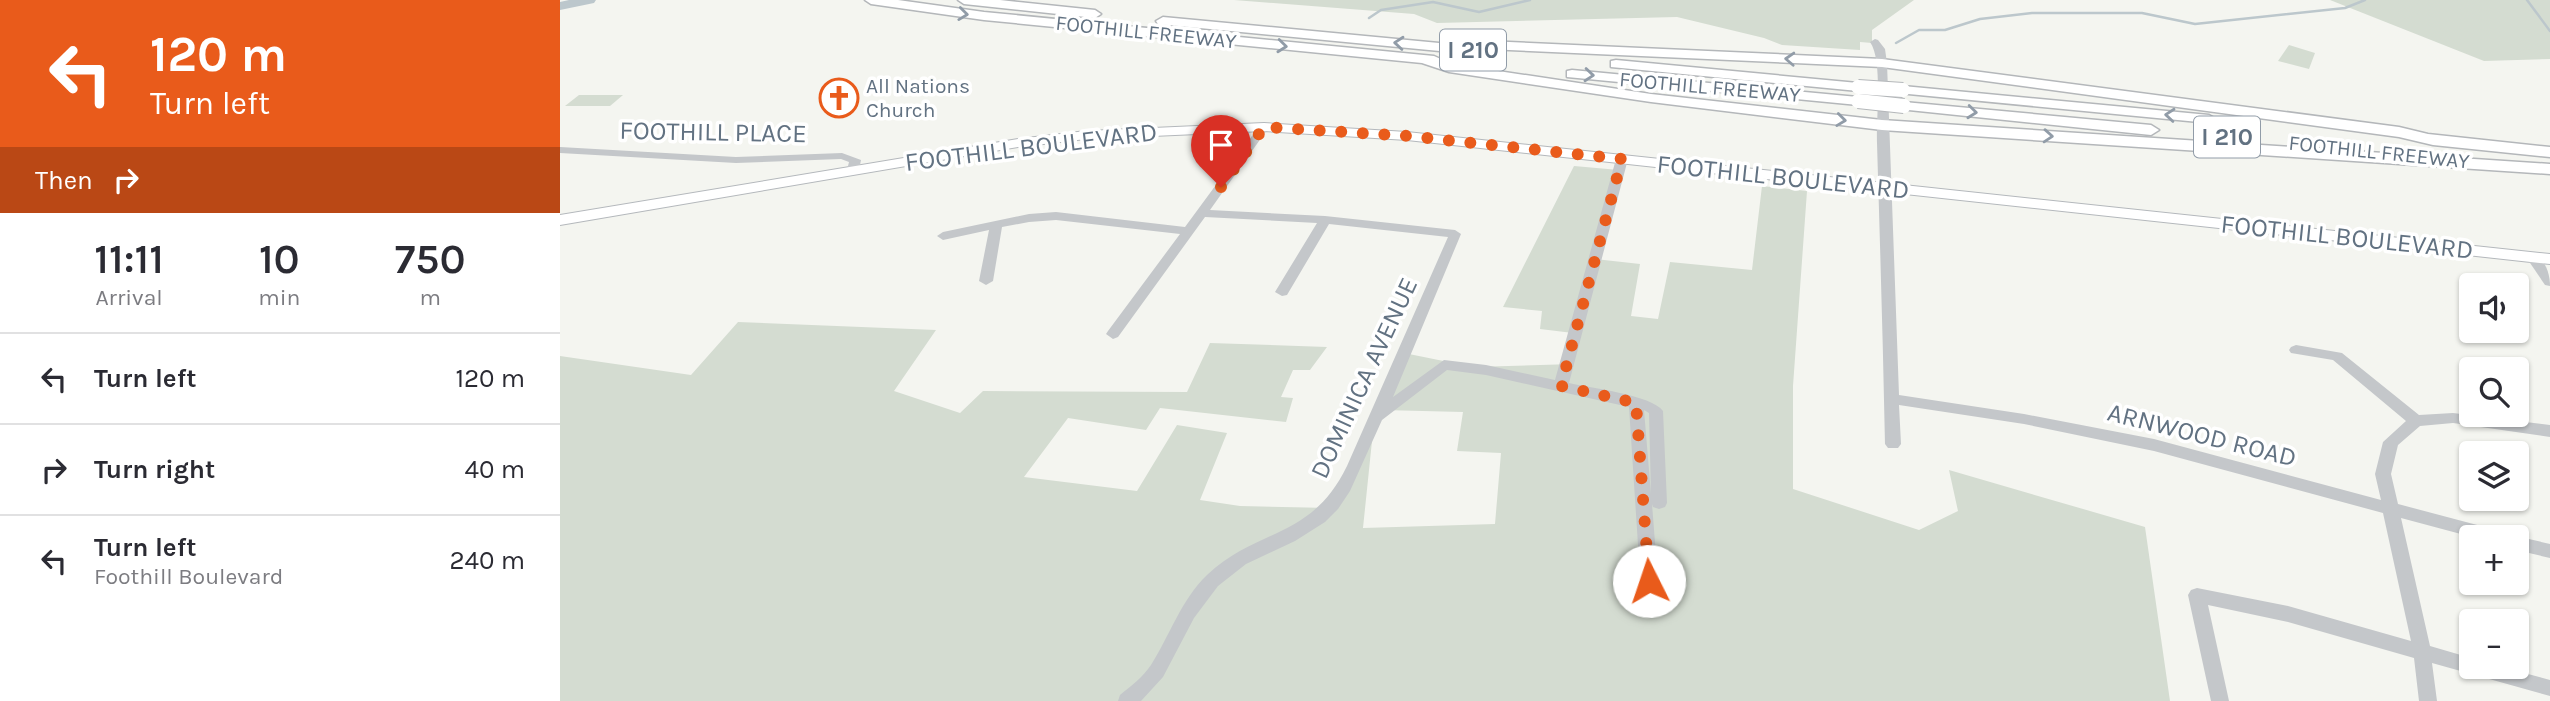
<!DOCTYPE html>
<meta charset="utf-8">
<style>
body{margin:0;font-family:Karla,sans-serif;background:#f7f7f7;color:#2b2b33;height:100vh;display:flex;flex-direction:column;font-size:26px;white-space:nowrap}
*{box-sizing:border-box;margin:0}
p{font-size:23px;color:#7c7c81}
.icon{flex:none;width:38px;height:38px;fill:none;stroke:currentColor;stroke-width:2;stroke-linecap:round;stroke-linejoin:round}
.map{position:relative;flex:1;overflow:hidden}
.panel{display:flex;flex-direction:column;background:#fff;width:560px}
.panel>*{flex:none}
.top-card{background:#e95b1b;color:#fff;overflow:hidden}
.fabs{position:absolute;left:1899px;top:273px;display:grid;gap:14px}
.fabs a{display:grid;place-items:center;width:70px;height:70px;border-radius:7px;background:#fff;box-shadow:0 2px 5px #0004;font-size:35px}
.pin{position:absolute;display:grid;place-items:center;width:60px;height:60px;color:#fff;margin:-72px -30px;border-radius:50% 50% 50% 0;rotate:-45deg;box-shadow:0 0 7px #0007}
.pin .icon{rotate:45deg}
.me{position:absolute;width:77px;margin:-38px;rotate:356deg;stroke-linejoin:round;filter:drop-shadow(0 0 5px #0008)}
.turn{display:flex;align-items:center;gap:24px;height:147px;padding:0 35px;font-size:32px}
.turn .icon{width:91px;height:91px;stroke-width:2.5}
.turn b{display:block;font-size:49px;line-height:60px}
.then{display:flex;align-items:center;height:66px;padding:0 35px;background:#0003;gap:14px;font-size:26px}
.eta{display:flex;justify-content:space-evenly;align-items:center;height:119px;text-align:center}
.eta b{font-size:42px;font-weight:600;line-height:49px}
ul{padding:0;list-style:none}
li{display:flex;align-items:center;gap:21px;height:91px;padding:0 35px;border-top:2px solid #e1e1e2}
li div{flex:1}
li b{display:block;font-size:26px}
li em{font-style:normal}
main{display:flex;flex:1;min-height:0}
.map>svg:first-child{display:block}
.green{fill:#d4dcd1}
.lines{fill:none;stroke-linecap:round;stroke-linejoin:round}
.stream{stroke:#bcc7cc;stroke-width:2.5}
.river{fill:#bcc7cc;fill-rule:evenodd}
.major-casing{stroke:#b4b8bc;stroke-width:2}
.highway-casing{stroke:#b4b7ba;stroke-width:3}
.minor{fill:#c4c7ca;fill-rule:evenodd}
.major{fill:#fff;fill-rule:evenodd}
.highway{fill:#fff;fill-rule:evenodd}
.highway-bridge-casing{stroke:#b4b7ba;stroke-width:16;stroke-linecap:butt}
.highway-bridge{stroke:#fff;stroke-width:14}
.oneway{stroke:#919ca8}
.route{stroke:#e95b1b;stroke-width:12;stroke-dasharray:0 21.6}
.labels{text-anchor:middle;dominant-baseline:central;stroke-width:7;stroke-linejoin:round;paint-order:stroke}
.far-street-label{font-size:21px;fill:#627282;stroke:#fff}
.far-poi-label{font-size:21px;fill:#627282;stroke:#fff;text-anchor:start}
.shield{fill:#fff;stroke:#919ca8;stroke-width:2}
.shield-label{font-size:24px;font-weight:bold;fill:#627282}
.street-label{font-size:26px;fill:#627282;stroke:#fff}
</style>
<main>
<section class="panel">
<div class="top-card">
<div class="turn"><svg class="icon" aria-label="left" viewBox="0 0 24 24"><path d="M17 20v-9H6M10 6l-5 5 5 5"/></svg><div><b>120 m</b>Turn left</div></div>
<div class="then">Then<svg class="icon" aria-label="right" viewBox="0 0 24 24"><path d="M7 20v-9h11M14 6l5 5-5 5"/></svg></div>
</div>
<div class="eta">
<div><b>11:11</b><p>Arrival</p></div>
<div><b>10</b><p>min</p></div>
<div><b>750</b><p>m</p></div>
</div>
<ul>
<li><svg class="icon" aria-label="left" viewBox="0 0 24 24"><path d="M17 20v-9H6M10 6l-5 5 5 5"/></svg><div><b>Turn left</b></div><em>120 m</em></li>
<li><svg class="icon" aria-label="right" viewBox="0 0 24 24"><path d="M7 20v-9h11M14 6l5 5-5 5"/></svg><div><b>Turn right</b></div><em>40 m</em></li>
<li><svg class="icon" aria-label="left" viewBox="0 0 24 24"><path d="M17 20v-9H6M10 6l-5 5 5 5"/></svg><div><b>Turn left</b><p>Foothill Boulevard</p></div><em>240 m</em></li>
</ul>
</section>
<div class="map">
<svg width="1990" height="701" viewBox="0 0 1990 701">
<rect width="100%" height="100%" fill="#f4f5f0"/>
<g class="green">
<path d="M 674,0 L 1354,0 L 1312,30 L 1312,43 L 1300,42 L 1300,50 L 1222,45 L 1204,38 L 1117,17 L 877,23 L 854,14 Z"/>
<path d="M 1770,0 L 1990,0 L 1990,59 L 1924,61 Z"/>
<path d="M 1729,45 L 1755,53 L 1749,69 L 1718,61 Z"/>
<path d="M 19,95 L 63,95 L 50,106 L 5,106 Z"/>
<path d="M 1014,166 L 1059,170 L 1035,259 L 1080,264 L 1071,316 L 1098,319 L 1110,262 L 1192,270 L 1202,186 L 1247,191 L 1233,386 L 1233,489 L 1359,530 L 1398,511 L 1389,470 L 1585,527 L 1610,701 L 0,701 L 0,356 L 131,375 L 178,322 L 376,330 L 334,391 L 400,413 L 423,391 L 627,392 L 650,343 L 767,347 L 750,370 L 733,370 L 721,397 L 733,398 L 726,422 L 600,408 L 586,430 L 508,418 L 464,477 L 577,491 L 617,425 L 667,433 L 640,500 L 680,506 L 771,508 L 812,441 L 803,528 L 935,524 L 941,453 L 897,451 L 903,412 L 822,410 L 844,353 L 913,367 L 1013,364 L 1013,333 L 980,329 L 982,311 L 943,307 Z"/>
</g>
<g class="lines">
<g class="stream">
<path d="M 1967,0 L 1990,31"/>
<path d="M 809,18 L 821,10 L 873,2 L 919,12 L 970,0"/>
<path d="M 1336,43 L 1359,30 L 1385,30 L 1420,19 L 1472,13 L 1582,13 L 1635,24 L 1785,8 L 1805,0"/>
</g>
<path class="river" d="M 9,0 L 36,0 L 34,3 L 0,10 L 0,2 Z"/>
<defs>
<path id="major" d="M 704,123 L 847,132 L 1990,254 L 1990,264 L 847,140 L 704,131 L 526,139 L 458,147 L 0,225 L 0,215 L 458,139 L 526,131 Z"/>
<g id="highway">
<path d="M 305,0 L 338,0 L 424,12 L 874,56 L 892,64 L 1091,94 L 1322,120 L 1990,164 L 1990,174 L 1322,130 L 1091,102 L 889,72 L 862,63 L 424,20 L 311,4 Z"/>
<path d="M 398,0 L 440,0 L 535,10 L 541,14 L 535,18 L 404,4 Z"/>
<path d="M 603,17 L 879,43 L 927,41 L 1322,59 L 1839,127 L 1868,134 L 1990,147 L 1990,157 L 1873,145 L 1839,137 L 1322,67 L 927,49 L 890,52 L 598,24 L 596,21 Z"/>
<path d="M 1056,60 L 1298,83 L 1305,87 L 1298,91 L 1051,67 L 1051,61 Z"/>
<path d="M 1012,70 L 1298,97 L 1305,101 L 1298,105 L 1007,77 L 1007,71 Z"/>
<path d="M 1343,86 L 1649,115 L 1656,119 L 1649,123 L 1338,93 L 1336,90 Z"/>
<path d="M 1344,102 L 1591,125 L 1599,130 L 1591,135 L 1339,109 L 1337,106 L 1339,103 Z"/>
</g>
</defs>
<use href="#major" class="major-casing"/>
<use href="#highway" class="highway-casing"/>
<g class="minor">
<path d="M 1315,39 L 1318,40 L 1325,49 L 1327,63 L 1339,395 L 1464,414 L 1594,439 L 1821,500 L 1815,474 L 1823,442 L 1846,421 L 1773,360 L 1731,353 L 1729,350 L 1731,347 L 1736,345 L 1782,353 L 1859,415 L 1893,413 L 1990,425 L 1990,437 L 1893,423 L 1860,426 L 1838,445 L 1831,474 L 1838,504 L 1936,530 L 1942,532 L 1944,537 L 1912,537 L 1841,518 L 1870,646 L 1911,658 L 1911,667 L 1942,667 L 1990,680 L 1990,696 L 1872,663 L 1877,701 L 1859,701 L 1854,658 L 1728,622 L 1648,605 L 1669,701 L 1651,701 L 1628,595 L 1631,590 L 1637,588 L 1728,606 L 1851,641 L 1823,513 L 1594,451 L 1464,424 L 1339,405 L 1341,444 L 1338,448 L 1328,448 L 1325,444 C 1323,344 1320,243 1317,143 C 1316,118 1323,60 1310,42 Z"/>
<path d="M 704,124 L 709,127 L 650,210 L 765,216 L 895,230 L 901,234 L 833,397 L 884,360 L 926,365 L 995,380 L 1056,159 L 1058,157 L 1066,157 L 1068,159 L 1009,383 C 1030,388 1092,395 1103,411 L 1107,503 L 1105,507 L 1099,509 L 1093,507 L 1092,504 L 1100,606 L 1097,611 L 1091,613 L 1085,611 L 1082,606 L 1069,407 L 926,375 L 887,370 L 822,420 L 790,491 L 778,509 L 765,522 L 735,541 L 686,564 L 658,586 L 634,618 L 603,677 L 581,701 L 558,701 L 560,695 C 571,686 583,677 591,665 C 610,635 621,600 647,575 C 698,527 751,540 787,466 L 888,237 L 769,224 L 727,295 L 722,296 L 715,292 L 757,223 L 645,217 L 558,337 L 553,339 L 546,334 L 548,331 L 620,234 L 496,220 L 469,222 L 442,227 L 433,281 L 426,285 L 419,281 L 429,230 L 383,240 L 377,236 L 383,232 L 469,214 L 496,212 L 625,227 L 700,125 ZM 1084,410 L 1089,413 L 1091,494 Z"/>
<path d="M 0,147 L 176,157 L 282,153 L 301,160 L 299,170 L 293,173 L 287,170 L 289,162 L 281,159 L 176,163 L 0,153 Z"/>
<path d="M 1972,253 C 1985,258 1990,273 1990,286 L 1985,285 L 1966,257 Z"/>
<path d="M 1956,536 L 1990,544 L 1990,558 L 1956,550 L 1956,537 L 1953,537 Z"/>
</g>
<use href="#major" class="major"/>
<use href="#highway" class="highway"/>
<defs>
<g id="highway-bridge">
<path d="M 1298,87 L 1343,90"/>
<path d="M 1298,101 L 1344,106"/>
</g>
</defs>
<use href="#highway-bridge" class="highway-bridge-casing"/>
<use href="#highway-bridge" class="highway-bridge"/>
</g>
<defs><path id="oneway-chevron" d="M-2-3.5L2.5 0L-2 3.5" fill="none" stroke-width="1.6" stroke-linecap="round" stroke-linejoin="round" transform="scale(1.75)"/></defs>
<g class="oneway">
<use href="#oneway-chevron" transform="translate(403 14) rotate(7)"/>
<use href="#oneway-chevron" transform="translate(839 43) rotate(-175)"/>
<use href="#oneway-chevron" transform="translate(722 46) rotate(6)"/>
<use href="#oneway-chevron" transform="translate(1230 59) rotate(-177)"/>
<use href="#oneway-chevron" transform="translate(1029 75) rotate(5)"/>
<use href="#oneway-chevron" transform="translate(1412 112) rotate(6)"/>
<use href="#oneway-chevron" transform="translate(1610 115) rotate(-175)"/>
<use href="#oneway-chevron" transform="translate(1281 120) rotate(7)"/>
<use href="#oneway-chevron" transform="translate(1488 136) rotate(4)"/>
</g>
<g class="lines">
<path class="route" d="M 661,187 L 704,127 L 848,136 L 1062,159 L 1001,386 L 1076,403 L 1089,581"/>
</g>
<defs>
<symbol id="church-ring" viewBox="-11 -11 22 22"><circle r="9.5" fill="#fff" stroke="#e95b1b" stroke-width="1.5"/><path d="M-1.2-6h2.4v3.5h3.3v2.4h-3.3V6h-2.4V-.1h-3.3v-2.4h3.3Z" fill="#e95b1b"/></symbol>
</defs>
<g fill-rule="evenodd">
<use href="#church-ring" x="257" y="76" width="44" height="44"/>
</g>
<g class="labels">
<g class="far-street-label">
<text transform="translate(586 32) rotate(6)">FOOTHILL FREEWAY</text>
<text transform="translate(1150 87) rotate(5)">FOOTHILL FREEWAY</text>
<text transform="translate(1819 152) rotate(6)">FOOTHILL FREEWAY</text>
</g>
<g class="far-poi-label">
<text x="306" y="86">All Nations<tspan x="306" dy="24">Church</tspan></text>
</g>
<g class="shield">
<rect x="880" y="29.5" width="66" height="41" rx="5"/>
<rect x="1634" y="116.5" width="66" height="41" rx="5"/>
</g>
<g class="shield-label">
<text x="913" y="50">I 210</text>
<text x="1667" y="137">I 210</text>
</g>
<g class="street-label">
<text transform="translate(153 132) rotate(1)">FOOTHILL PLACE</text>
<text transform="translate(471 147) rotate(-7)">FOOTHILL BOULEVARD</text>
<text transform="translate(1223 177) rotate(6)">FOOTHILL BOULEVARD</text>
<text transform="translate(1787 237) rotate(6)">FOOTHILL BOULEVARD</text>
<text transform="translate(804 378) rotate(-65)">DOMINICA AVENUE</text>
<text transform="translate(1642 435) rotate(14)">ARNWOOD ROAD</text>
</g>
</g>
</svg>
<div class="fabs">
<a><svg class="icon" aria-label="sound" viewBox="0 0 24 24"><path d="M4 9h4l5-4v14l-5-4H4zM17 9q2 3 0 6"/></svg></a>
<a><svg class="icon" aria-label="search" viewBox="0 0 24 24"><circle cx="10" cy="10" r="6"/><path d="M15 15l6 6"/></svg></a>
<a><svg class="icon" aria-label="layers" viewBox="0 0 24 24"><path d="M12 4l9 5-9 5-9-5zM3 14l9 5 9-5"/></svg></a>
<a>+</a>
<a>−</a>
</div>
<div class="pin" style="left:661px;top:187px;background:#d93025"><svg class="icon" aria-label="arrive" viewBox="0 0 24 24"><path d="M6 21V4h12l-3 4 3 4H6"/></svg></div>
<svg class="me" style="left:1089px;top:581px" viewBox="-20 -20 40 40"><circle r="19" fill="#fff"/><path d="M0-13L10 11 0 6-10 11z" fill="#e95b1b"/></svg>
</div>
</main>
